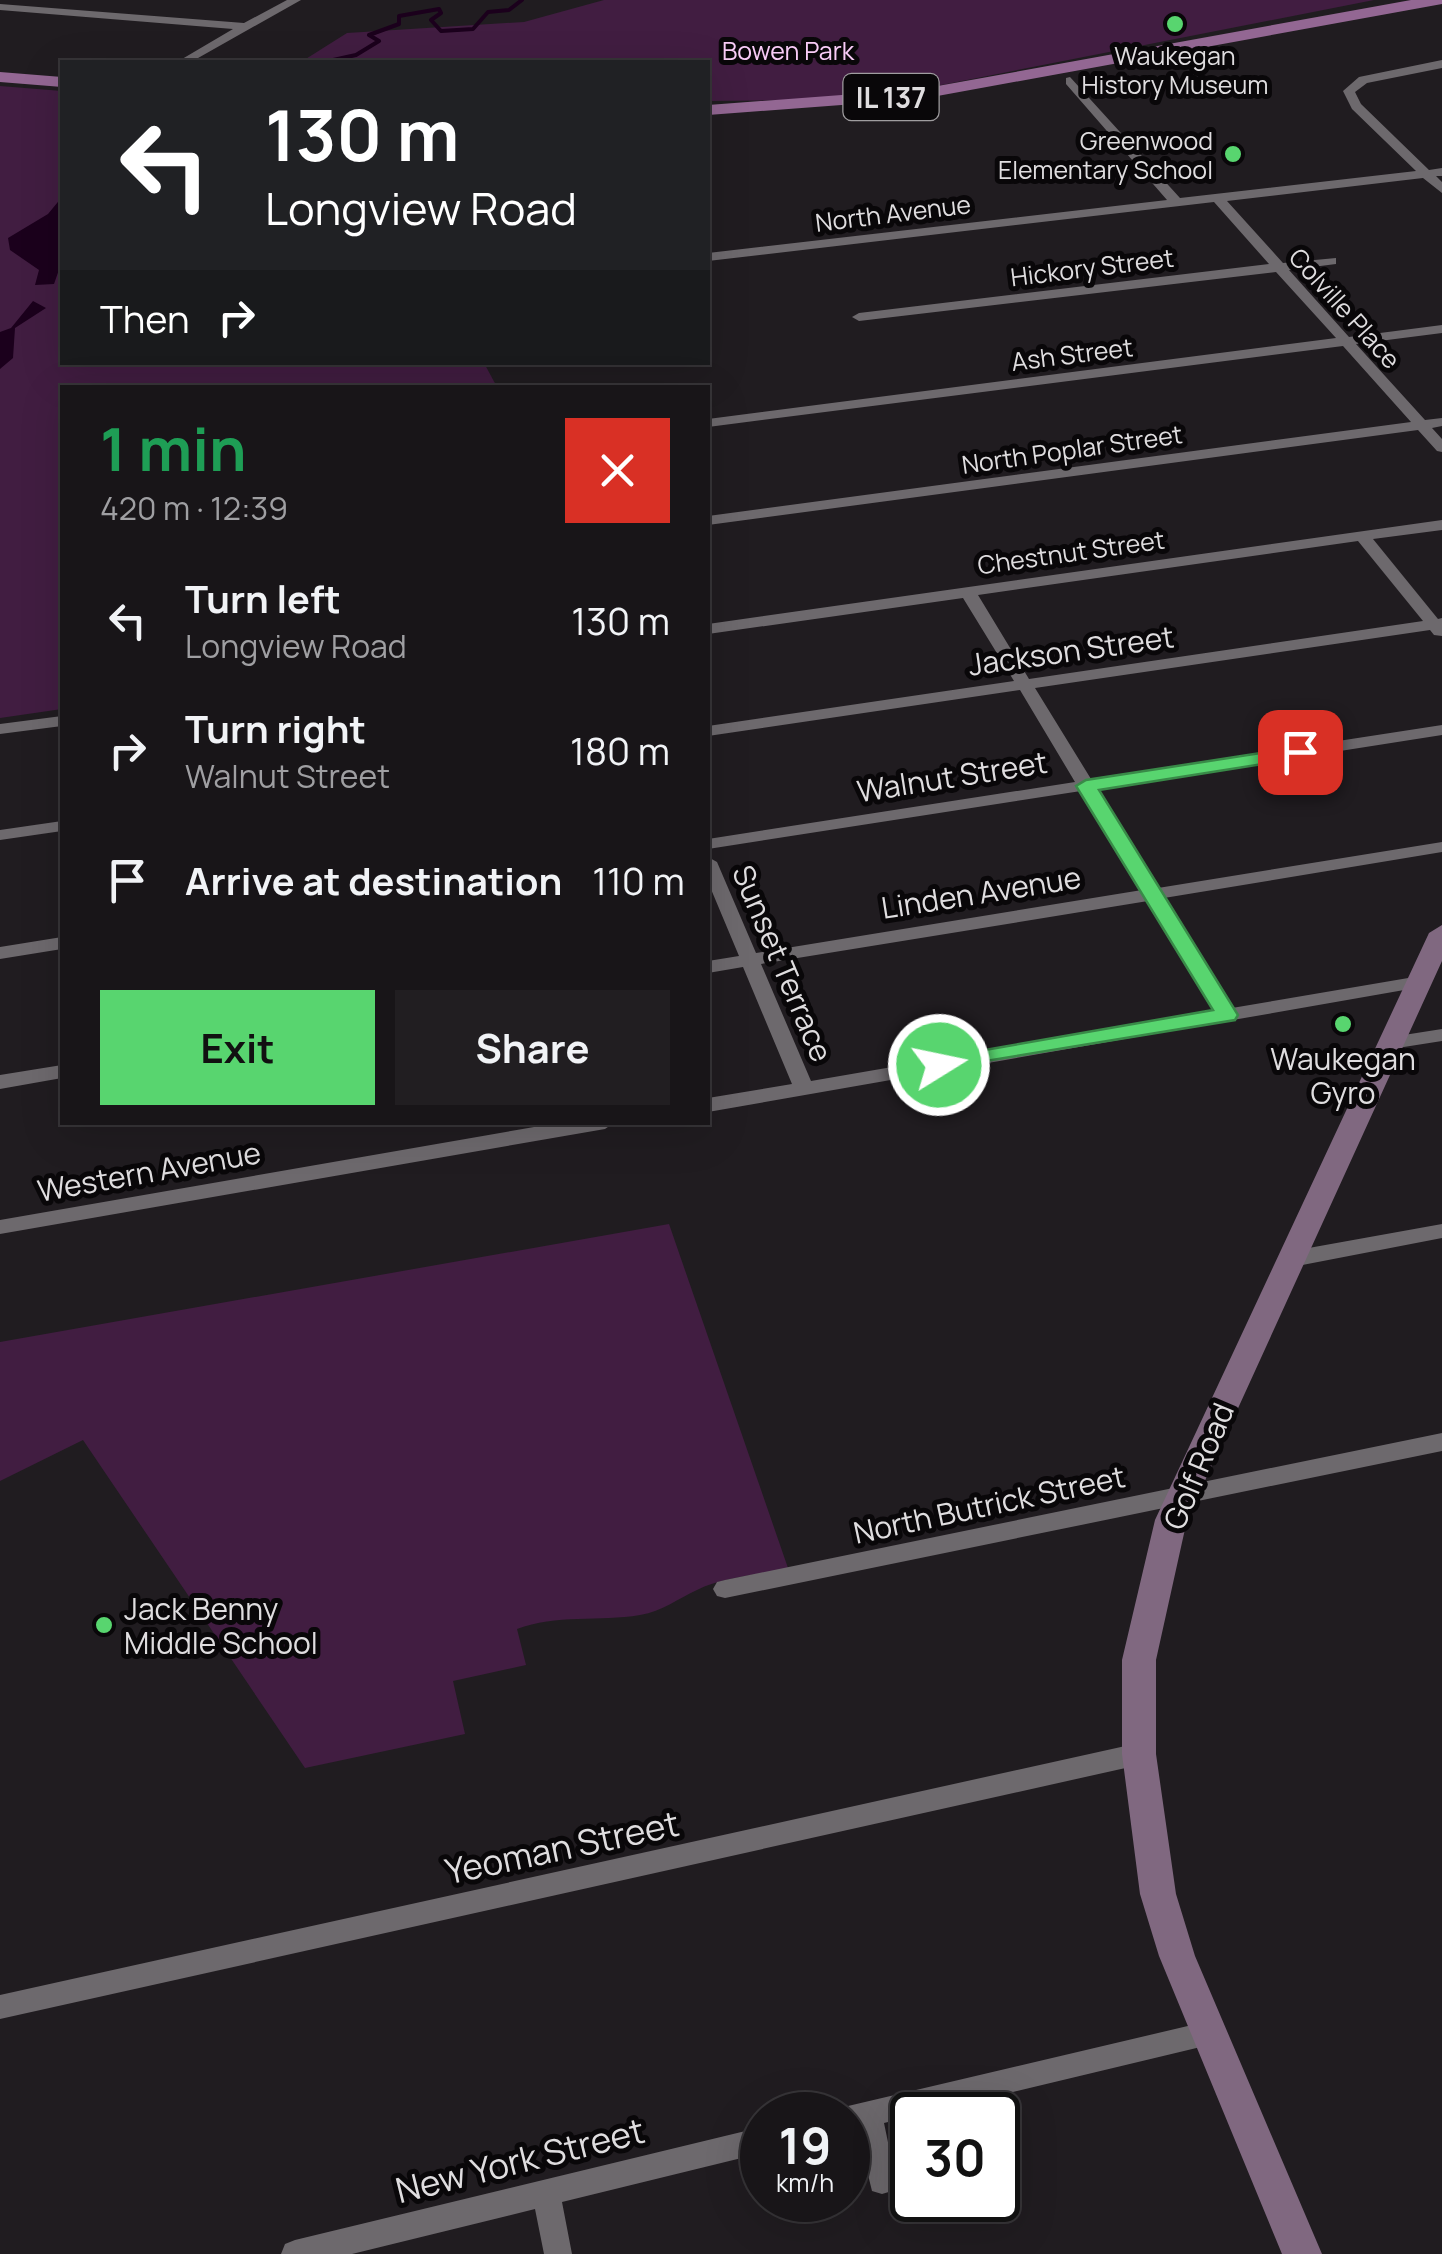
<!DOCTYPE html>
<meta charset="utf-8">
<style>
body{margin:0;font-family:Manrope,sans-serif;background:#211e21;color:#f1f3f6;height:100vh;display:flex;flex-direction:column;font-size:38px;white-space:nowrap}
*{box-sizing:border-box;margin:0}
p{font-size:32px;color:#9f9fa2}
.icon{flex:none;width:55px;height:55px;fill:none;stroke:currentColor;stroke-width:2;stroke-linecap:round;stroke-linejoin:round}
.map{position:relative;flex:1;overflow:hidden}
.drawer{position:absolute;left:60px;top:385px;width:650px;height:740px;display:flex;flex-direction:column;background:#181518;border-radius:0px;box-shadow:0 10px 40px #0002,0 0 0 2px #363437}
.drawer>*{flex:none}
.top-card{position:absolute;left:60px;top:60px;width:650px;height:305px;border-radius:0px;box-shadow:0 10px 40px #0002,0 0 0 2px #363437;background:#202124;color:#fff;overflow:hidden}
.speed{position:absolute;left:740px;top:2092px;display:flex;gap:20px;font-size:50px;font-weight:700;text-align:center}
.speed>*{display:grid;place-content:center;width:130px;height:130px;border-radius:50%;background:#181518;box-shadow:0 10px 40px #0002,0 0 0 2px #363437;line-height:1}
.speed small{font-size:25px;font-weight:400}
.speed .limit{border:5px solid #111;border-radius:15px;background:#fff;color:#111}
.pin{position:absolute;display:grid;place-items:center;width:85px;height:85px;color:#fff;margin:-42px;border-radius:20px;box-shadow:0 5px 15px #0006}
.me{position:absolute;width:110px;margin:-55px;rotate:80deg;stroke-linejoin:round;filter:drop-shadow(0 0 8px #0008)}
.turn{display:flex;align-items:center;gap:35px;height:210px;padding:0 40px;font-size:45px}
.turn .icon{width:130px;height:130px;stroke-width:2.5}
.turn b{display:block;font-size:70px;line-height:85px}
.then{display:flex;align-items:center;height:95px;padding:0 40px;background:#0003;gap:20px;font-size:38px}
.round{display:grid;place-items:center;flex:none;width:105px;height:105px;border-radius:0px;background:#211e21}
.headline{display:flex;align-items:center;justify-content:space-between;height:170px;padding:0 40px}
h1{font-size:60px;font-weight:700;line-height:75px;color:#1e9e55}
.action{display:flex;gap:20px;margin-top:auto;padding:20px 40px}
.action a{flex:1;height:115px;border-radius:0px;background:#58d56f;color:#111;font-size:40px;font-weight:700;line-height:115px;text-align:center}
.action a+a{background:#211e21;color:#f1f3f6}
ul{padding:0;list-style:none}
li{display:flex;align-items:center;gap:30px;height:130px;padding:0 40px}
li div{flex:1}
li b{display:block;font-size:38px}
li em{font-style:normal}
.map>svg:first-child{display:block}
.green{fill:#411d41}
.water{fill:#1b001c}
.lines{fill:none;stroke-linecap:round;stroke-linejoin:round}
.stream{stroke:#1b001c;stroke-width:4}
.street{fill:#6d696d;fill-rule:evenodd}
.secondary{fill:#806880;fill-rule:evenodd}
.primary{fill:#936793;fill-rule:evenodd}
.route{fill:#58d56f;stroke:#398a48;stroke-width:2.5}
.poi-dot{fill:#58d56f;stroke:#090709;stroke-width:4}
.labels{text-anchor:middle;dominant-baseline:central;stroke-width:10;stroke-linejoin:round;paint-order:stroke}
.far-park-label{font-size:25px;fill:#f9ccf7;stroke:#090709}
.far-poi-label{font-size:25px;fill:#dfdddf;stroke:#090709}
.far-street-label{font-size:25px;fill:#dfdddf;stroke:#090709}
.shield{fill:#090709;stroke:#9f9d9f;stroke-width:2.5}
.shield-label{font-size:28px;font-weight:bold;fill:#dfdddf}
.street-label{font-size:30px;fill:#dfdddf;stroke:#090709}
.poi-label{font-size:30px;fill:#dfdddf;stroke:#090709}
.near-street-label{font-size:35px;fill:#dfdddf;stroke:#090709}
</style>
<div class="map">
<svg width="1442" height="2254" viewBox="0 0 1442 2254">
<rect width="100%" height="100%" fill="#201c20"/>
<g class="green">
<path d="M 604,0 L 1374,0 L 916,90 L 812,100 L 708,101 L 708,62 L 301,62 L 347,33 L 524,22 Z"/>
<path d="M 0,86 L 62,91 L 62,362 L 484,363 L 497,387 L 62,388 L 62,709 L 0,718 Z"/>
<path d="M 669,1224 L 788,1568 C 760,1575 723,1577 697,1590 C 677,1599 663,1611 640,1615 C 599,1622 556,1614 517,1629 L 526,1665 L 453,1681 L 465,1734 L 305,1768 L 83,1440 L 0,1481 L 0,1342 Z"/>
</g>
<g class="water">
<path d="M 62,197 L 62,261 L 54,284 L 35,285 L 39,270 L 10,250 L 8,238 L 48,214 Z"/>
<path d="M 33,301 L 46,308 L 15,328 L 13,358 L 0,369 L 0,332 L 11,328 Z"/>
</g>
<g class="lines">
<path class="stream" d="M 324,62 L 356,55 L 379,41 L 369,35 L 399,24 L 399,16 L 439,9 L 441,13 L 431,20 L 441,31 L 473,29 L 488,12 L 509,10 L 522,0"/>
<g class="street">
<path d="M 287,0 L 301,0 L 191,62 L 177,62 L 233,29 L 0,10 L 0,4 L 244,23 Z"/>
<path d="M 1442,60 L 1442,68 L 1367,83 L 1355,92 L 1361,104 L 1429,170 L 1442,168 L 1442,176 L 1436,176 L 1442,182 L 1442,193 L 1423,178 L 1227,201 L 1283,263 L 1336,258 L 1336,264 L 1289,270 L 1349,337 L 1442,325 L 1442,333 L 1356,344 L 1425,420 L 1442,418 L 1442,426 L 1432,428 L 1442,439 L 1442,452 L 1437,451 L 1418,430 L 708,525 L 708,516 L 1411,422 L 1343,346 L 708,427 L 708,419 L 1336,338 L 1276,272 L 859,321 L 852,317 L 859,313 L 1269,264 L 1214,202 L 708,261 L 708,253 L 1167,200 L 1066,84 L 1066,78 L 1070,77 L 1180,198 L 1416,171 L 1352,109 L 1343,91 L 1359,77 Z"/>
<path d="M 1442,520 L 1442,530 L 1373,539 L 1438,619 L 1442,618 L 1442,636 L 1434,635 L 1430,630 L 1035,688 L 1091,779 L 1442,725 L 1442,735 L 1097,789 L 1158,888 L 1442,842 L 1442,852 L 1164,898 L 1232,1008 L 1420,976 L 1429,982 L 1427,986 L 708,1112 L 708,1098 L 792,1084 L 743,967 L 708,973 L 708,961 L 739,956 L 708,882 L 708,857 L 717,862 L 756,953 L 1142,890 L 1081,791 L 708,849 L 708,839 L 1075,782 L 1020,690 L 708,736 L 708,726 L 1014,681 L 963,598 L 708,634 L 708,624 ZM 1358,541 L 1423,621 L 1029,679 L 978,595 ZM 1148,901 L 1215,1011 L 811,1081 L 761,964 Z"/>
<path d="M 62,716 L 62,726 L 0,734 L 0,724 Z"/>
<path d="M 62,821 L 62,831 L 0,840 L 0,830 Z"/>
<path d="M 62,937 L 62,949 L 0,959 L 0,947 Z"/>
<path d="M 1442,1029 L 1442,1041 L 1391,1049 L 1381,1043 L 1391,1037 Z"/>
<path d="M 62,1065 L 62,1078 L 0,1089 L 0,1075 Z"/>
<path d="M 563,1122 L 615,1122 L 605,1129 L 0,1234 L 0,1220 Z"/>
<path d="M 1442,1224 L 1442,1238 L 1292,1267 L 1285,1264 L 1281,1259 L 1285,1254 L 1292,1251 Z"/>
<path d="M 1442,1433 L 1442,1451 L 725,1598 L 717,1596 L 713,1589 L 717,1582 L 725,1580 Z"/>
<path d="M 1139,1743 L 1148,1747 L 1151,1754 L 1148,1761 L 1139,1765 L 0,2019 L 0,1995 Z"/>
<path d="M 1209,2021 L 1219,2024 L 1222,2033 L 1219,2042 L 1209,2045 L 884,2123 L 896,2181 L 892,2191 L 882,2194 L 872,2191 L 857,2130 L 848,2132 L 848,2115 L 836,2115 L 838,2110 L 848,2106 Z"/>
<path d="M 762,2127 L 762,2153 L 562,2202 L 572,2254 L 544,2254 L 535,2209 L 352,2254 L 281,2254 L 285,2244 L 295,2240 Z"/>
</g>
<path class="secondary" d="M 1442,925 L 1442,961 L 1187,1520 L 1156,1660 L 1156,1754 L 1176,1894 L 1195,1956 L 1322,2254 L 1282,2254 L 1159,1956 L 1140,1894 L 1122,1754 L 1122,1660 L 1155,1520 L 1429,933 Z"/>
<g class="primary">
<path d="M 1411,0 L 1442,0 L 1442,4 L 921,99 L 708,115 L 708,105 L 921,89 Z"/>
<path d="M 0,72 L 62,77 L 62,87 L 0,82 Z"/>
</g>
</g>
<path class="route" d="M 1300,747 L 1309,752 L 1307,757 L 1099,790 L 1238,1015 L 1235,1020 L 931,1070 L 931,1060 L 939,1058 L 1213,1010 L 1076,786 L 1086,780 Z"/>
<g class="poi-dot">
<circle cx="1175" cy="24" r="10"/>
<circle cx="1233" cy="154" r="10"/>
<circle cx="1343" cy="1024" r="10"/>
<circle cx="104" cy="1625" r="10"/>
</g>
<g class="labels">
<g class="far-park-label">
<text x="788" y="50">Bowen Park</text>
</g>
<g class="far-poi-label">
<text x="1175" y="55">Waukegan<tspan x="1175" dy="29">History Museum</tspan></text>
<text x="1213" y="140" text-anchor="end">Greenwood<tspan x="1213" dy="29">Elementary School</tspan></text>
</g>
<g class="far-street-label">
<text transform="translate(893 213) rotate(-7)">North Avenue</text>
<text transform="translate(1092 267) rotate(-7)">Hickory Street</text>
<text transform="translate(1345 308) rotate(48)">Colville Place</text>
<text transform="translate(1072 354) rotate(-7)">Ash Street</text>
<text transform="translate(1072 449) rotate(-8)">North Poplar Street</text>
<text transform="translate(1071 552) rotate(-8)">Chestnut Street</text>
</g>
<rect class="shield" x="843.5" y="74" width="95" height="46" rx="8"/>
<g class="shield-label">
<text x="891" y="97">IL 137</text>
</g>
<g class="street-label">
<text transform="translate(1071 650) rotate(-8)">Jackson Street</text>
<text transform="translate(952 776) rotate(-9)">Walnut Street</text>
<text transform="translate(981 892) rotate(-9)">Linden Avenue</text>
<text transform="translate(783 963) rotate(67)">Sunset Terrace</text>
<text transform="translate(149 1171) rotate(-10)">Western Avenue</text>
<text transform="translate(1198 1466) rotate(-67)">Golf Road</text>
<text transform="translate(989 1504) rotate(-12)">North Butrick Street</text>
</g>
<g class="poi-label">
<text x="1343" y="1058">Waukegan<tspan x="1343" dy="34">Gyro</tspan></text>
<text x="124" y="1608" text-anchor="start">Jack Benny<tspan x="124" dy="34">Middle School</tspan></text>
</g>
<g class="near-street-label">
<text transform="translate(562 1847) rotate(-12)">Yeoman Street</text>
<text transform="translate(520 2160) rotate(-14)">New York Street</text>
</g>
</g>
</svg>
<div class="speed"><div>19<small>km/h</small></div><div class="limit">30</div></div>
<div class="pin" style="left:1300px;top:752px;background:#d93025"><svg class="icon" aria-label="arrive" viewBox="0 0 24 24"><path d="M6 21V4h12l-3 4 3 4H6"/></svg></div>
<svg class="me" style="left:939px;top:1065px" viewBox="-20 -20 40 40"><circle r="17" fill="#58d56f" stroke="#fff" stroke-width="3"/><path d="M0-11L8 9 0 5-8 9z" fill="#fff"/></svg>
<div class="top-card">
<div class="turn"><svg class="icon" aria-label="left" viewBox="0 0 24 24"><path d="M17 20v-9H6M10 6l-5 5 5 5"/></svg><div><b>130 m</b>Longview Road</div></div>
<div class="then">Then<svg class="icon" aria-label="right" viewBox="0 0 24 24"><path d="M7 20v-9h11M14 6l5 5-5 5"/></svg></div>
</div>
<section class="drawer">
<div class="headline"><div><h1>1 min</h1><p>420 m · 12:39</p></div><a class="round" style="background:#d93025;color:#fff"><svg class="icon" aria-label="close" viewBox="0 0 24 24"><path d="M6 6l12 12M18 6L6 18"/></svg></a></div>
<ul>
<li><svg class="icon" aria-label="left" viewBox="0 0 24 24"><path d="M17 20v-9H6M10 6l-5 5 5 5"/></svg><div><b>Turn left</b><p>Longview Road</p></div><em>130 m</em></li>
<li><svg class="icon" aria-label="right" viewBox="0 0 24 24"><path d="M7 20v-9h11M14 6l5 5-5 5"/></svg><div><b>Turn right</b><p>Walnut Street</p></div><em>180 m</em></li>
<li><svg class="icon" aria-label="arrive" viewBox="0 0 24 24"><path d="M6 21V4h12l-3 4 3 4H6"/></svg><div><b>Arrive at destination</b></div><em>110 m</em></li>
</ul>
<div class="action"><a>Exit</a><a>Share</a></div>
</section>
</div>
